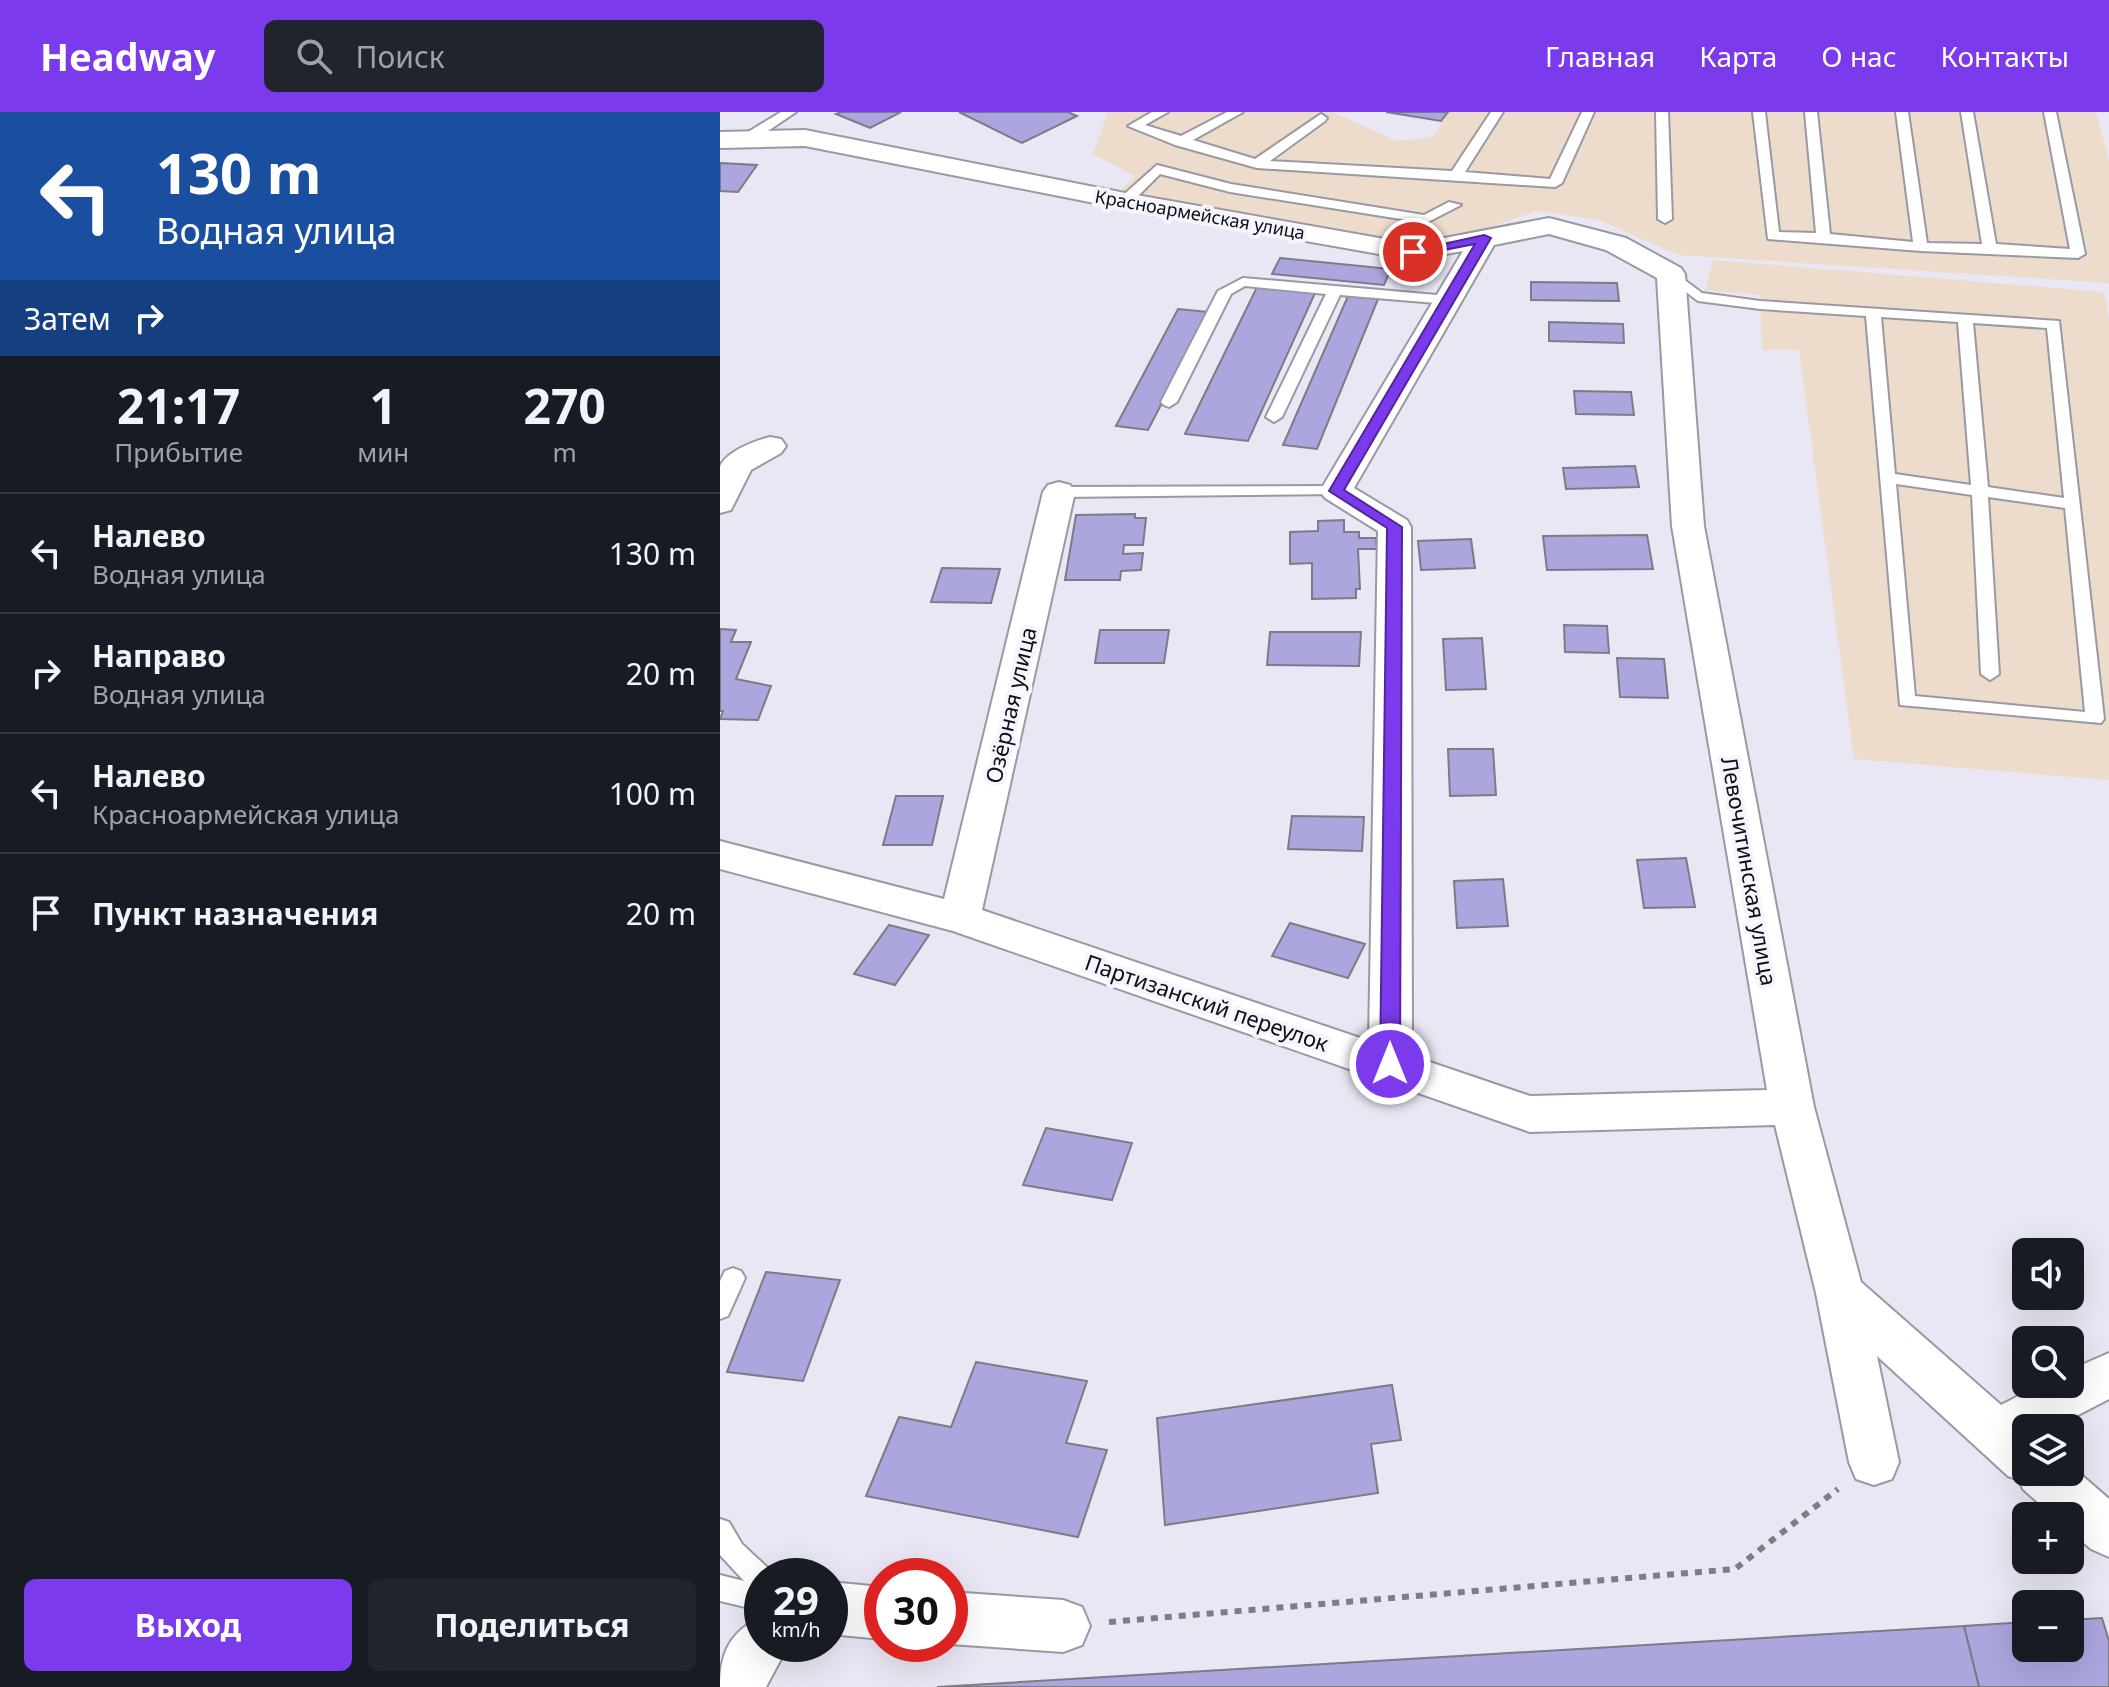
<!DOCTYPE html>
<html lang="ru">
<meta charset="utf-8">
<style>
body{margin:0;font-family:"Noto Sans",sans-serif;background:#20242c;color:#f1f3f6;height:100vh;display:flex;flex-direction:column;font-size:30px;white-space:nowrap}
*{box-sizing:border-box;margin:0}
p{font-size:26px;color:#9ea1a6}
.icon{flex:none;width:44px;height:44px;fill:none;stroke:currentColor;stroke-width:2;stroke-linecap:round;stroke-linejoin:round}
.map{position:relative;flex:1;overflow:hidden}
.sheet{display:flex;flex-direction:column;background:#171b24;width:720px}
.sheet>*{flex:none}
.hud{background:#1a4fa0;color:#fff;overflow:hidden}
.buttons{position:absolute;left:1292px;top:1126px;display:grid;gap:16px}
.buttons a{display:grid;place-items:center;width:72px;height:72px;border-radius:12px;background:#171b24;box-shadow:0 8px 32px #0002;font-size:40px}
.speed{position:absolute;left:24px;top:1446px;display:flex;gap:16px;font-size:40px;font-weight:700;text-align:center}
.speed>*{display:grid;place-content:center;width:104px;height:104px;border-radius:50%;background:#171b24;box-shadow:0 8px 32px #0002;line-height:1}
.speed small{font-size:20px;font-weight:400}
.speed .limit{border:12px solid #d22;background:#fff;color:#111}
.pin{position:absolute;display:grid;place-items:center;width:68px;height:68px;color:#fff;margin:-34px;border:4px solid #fff;border-radius:50%;box-shadow:0 2px 8px #0007}
.me{position:absolute;width:88px;margin:-44px;rotate:0deg;stroke-linejoin:round;filter:drop-shadow(0 0 6px #0008)}
.turn{display:flex;align-items:center;gap:28px;height:168px;padding:0 24px;font-size:36px}
.turn .icon{width:104px;height:104px;stroke-width:2.5}
.turn b{display:block;font-size:56px;line-height:68px}
.then{display:flex;align-items:center;height:76px;padding:0 24px;background:#0003;gap:16px;font-size:30px}
.eta{display:flex;justify-content:space-evenly;align-items:center;height:136px;text-align:center}
.eta b{font-size:48px;font-weight:700;line-height:56px}
.action{display:flex;gap:16px;margin-top:auto;padding:16px 24px}
.action a{flex:1;height:92px;border-radius:12px;background:#7c3aed;color:#fff;font-size:32px;font-weight:700;line-height:92px;text-align:center}
.action a+a{background:#20242c;color:#f1f3f6}
ul{padding:0;list-style:none}
li{display:flex;align-items:center;gap:24px;height:120px;padding:0 24px;border-top:2px solid #363941}
li div{flex:1}
li b{display:block;font-size:30px}
li em{font-style:normal}
header{display:flex;align-items:center;gap:48px;box-sizing:border-box;height:112px;padding:0 40px;background:#7c3aed;color:#fff}
header strong{font-size:38px}
nav{display:flex;gap:44px;margin-inline-start:auto;font-size:28px}
.search{width:560px;height:72px;background:#20242c;display:flex;align-items:center;gap:20px;box-sizing:border-box;padding:0 28px;border-radius:12px;color:#9ea1a6;font-size:30px}
main{display:flex;flex:1;min-height:0}
.map>svg:first-child{display:block}
.industrial{fill:#eddbcb}
.building{fill:#aba6de;stroke:#7c7b86;stroke-width:2}
.lines{fill:none;stroke-linecap:round;stroke-linejoin:round}
.lane-casing{stroke:#9999a4;stroke-width:4}
.street-casing{stroke:#9999a4;stroke-width:4}
.path{stroke:#7e7d85;stroke-width:6;stroke-dasharray:7 7;stroke-linecap:butt}
.lane{fill:#fff;fill-rule:evenodd}
.street{fill:#fff;fill-rule:evenodd}
.route{fill:#7c3aed;stroke:#51269a;stroke-width:2}
.labels{text-anchor:middle;dominant-baseline:central;stroke-width:8;stroke-linejoin:round;paint-order:stroke}
.far-street-label{font-size:18px;fill:#0e0e11;stroke:#f5f5ff}
.street-label{font-size:22px;fill:#0e0e11;stroke:#f5f5ff}
</style>
<header>
<strong>Headway</strong>
<div class="search"><svg class="icon" aria-label="search" viewBox="0 0 24 24"><circle cx="10" cy="10" r="6"/><path d="M15 15l6 6"/></svg>Поиск</div>
<nav><a>Главная</a><a>Карта</a><a>О нас</a><a>Контакты</a></nav>
</header>
<main>
<section class="sheet">
<div class="hud">
<div class="turn"><svg class="icon" aria-label="left" viewBox="0 0 24 24"><path d="M17 20v-9H6M10 6l-5 5 5 5"/></svg><div><b>130 m</b>Водная улица</div></div>
<div class="then">Затем<svg class="icon" aria-label="right" viewBox="0 0 24 24"><path d="M7 20v-9h11M14 6l5 5-5 5"/></svg></div>
</div>
<div class="eta">
<div><b>21:17</b><p>Прибытие</p></div>
<div><b>1</b><p>мин</p></div>
<div><b>270</b><p>m</p></div>
</div>
<ul>
<li><svg class="icon" aria-label="left" viewBox="0 0 24 24"><path d="M17 20v-9H6M10 6l-5 5 5 5"/></svg><div><b>Налево</b><p>Водная улица</p></div><em>130 m</em></li>
<li><svg class="icon" aria-label="right" viewBox="0 0 24 24"><path d="M7 20v-9h11M14 6l5 5-5 5"/></svg><div><b>Направо</b><p>Водная улица</p></div><em>20 m</em></li>
<li><svg class="icon" aria-label="left" viewBox="0 0 24 24"><path d="M17 20v-9H6M10 6l-5 5 5 5"/></svg><div><b>Налево</b><p>Красноармейская улица</p></div><em>100 m</em></li>
<li><svg class="icon" aria-label="arrive" viewBox="0 0 24 24"><path d="M6 21V4h12l-3 4 3 4H6"/></svg><div><b>Пункт назначения</b></div><em>20 m</em></li>
</ul>
<div class="action"><a>Выход</a><a>Поделиться</a></div>
</section>
<div class="map">
<svg width="1389" height="1575" viewBox="0 0 1389 1575">
<rect width="100%" height="100%" fill="#e8e7f3"/>
<g class="industrial">
<path d="M 388,0 L 612,0 L 677,29 L 713,25 L 728,0 L 1376,0 L 1389,49 L 1389,171 L 959,143 L 879,108 L 816,99 L 737,127 L 696,130 L 398,81 L 415,64 L 373,42 Z"/>
<path d="M 993,148 L 1384,180 L 1389,208 L 1389,668 L 1134,647 L 1079,238 L 1042,238 L 1040,183 L 985,178 Z"/>
</g>
<g class="building">
<path d="M 121,0 L 181,0 L 150,16 L 116,2 Z"/>
<path d="M 239,0 L 348,0 L 357,4 L 302,31 Z"/>
<path d="M 666,0 L 728,0 L 721,9 Z"/>
<path d="M 0,51 L 37,53 L 18,80 L 0,79 Z"/>
<path d="M 560,146 L 671,157 L 664,173 L 552,162 Z"/>
<path d="M 811,170 L 897,171 L 899,189 L 811,188 Z"/>
<path d="M 538,173 L 595,181 L 528,329 L 465,322 Z"/>
<path d="M 628,184 L 658,187 L 597,337 L 563,333 Z"/>
<path d="M 458,197 L 489,200 L 428,318 L 396,314 Z"/>
<path d="M 829,210 L 903,212 L 904,231 L 829,229 Z"/>
<path d="M 854,279 L 911,280 L 914,303 L 856,302 Z"/>
<path d="M 915,354 L 919,375 L 846,377 L 843,356 Z"/>
<path d="M 415,402 L 415,406 L 426,406 L 423,433 L 404,433 L 403,442 L 423,441 L 421,458 L 401,459 L 400,468 L 345,468 L 356,403 Z"/>
<path d="M 624,408 L 624,420 L 639,420 L 639,426 L 656,426 L 657,437 L 638,437 L 640,477 L 636,477 L 636,486 L 592,487 L 592,451 L 570,452 L 570,420 L 598,419 L 598,409 Z"/>
<path d="M 927,423 L 933,457 L 827,458 L 823,424 Z"/>
<path d="M 751,427 L 755,456 L 701,458 L 698,429 Z"/>
<path d="M 222,456 L 280,457 L 271,491 L 211,490 Z"/>
<path d="M 844,513 L 887,514 L 889,541 L 845,540 Z"/>
<path d="M 0,517 L 16,518 L 11,530 L 31,530 L 16,567 L 51,574 L 38,608 L 0,607 L 3,599 L 0,599 Z"/>
<path d="M 380,518 L 449,518 L 444,551 L 375,551 Z"/>
<path d="M 550,520 L 641,520 L 639,554 L 547,553 Z"/>
<path d="M 762,526 L 766,577 L 726,578 L 723,527 Z"/>
<path d="M 897,546 L 944,547 L 948,586 L 900,585 Z"/>
<path d="M 728,637 L 773,637 L 776,683 L 730,684 Z"/>
<path d="M 176,684 L 223,684 L 212,733 L 163,733 Z"/>
<path d="M 572,704 L 644,705 L 642,739 L 568,737 Z"/>
<path d="M 966,746 L 975,795 L 924,796 L 917,748 Z"/>
<path d="M 783,767 L 788,814 L 737,816 L 734,769 Z"/>
<path d="M 570,811 L 645,832 L 628,866 L 552,844 Z"/>
<path d="M 169,813 L 209,823 L 175,873 L 134,862 Z"/>
<path d="M 326,1016 L 412,1031 L 392,1088 L 303,1073 Z"/>
<path d="M 46,1160 L 120,1168 L 83,1269 L 7,1260 Z"/>
<path d="M 1302,1217 L 1353,1221 L 1361,1263 L 1350,1263 L 1350,1228 L 1306,1228 L 1306,1241 Z"/>
<path d="M 256,1250 L 367,1269 L 346,1331 L 387,1338 L 358,1425 L 146,1384 L 179,1305 L 231,1315 Z"/>
<path d="M 672,1273 L 681,1328 L 651,1332 L 658,1381 L 445,1413 L 437,1306 Z"/>
<path d="M 1382,1506 L 1389,1529 L 1389,1575 L 1259,1575 L 1244,1514 L 1306,1510 L 1306,1536 L 1350,1536 L 1350,1508 Z"/>
<path d="M 1244,1514 L 1259,1575 L 217,1575 Z"/>
</g>
<g class="lines">
<defs>
<g id="lane">
<path d="M 61,0 L 76,0 L 30,31 L 20,31 L 20,25 Z"/>
<path d="M 432,0 L 448,0 L 425,13 L 461,24 L 507,0 L 523,0 L 473,28 L 535,47 L 601,2 L 607,6 L 605,9 L 550,49 L 732,59 L 771,0 L 783,0 L 745,60 L 830,67 L 862,0 L 874,0 L 842,71 L 835,75 L 537,56 L 455,33 L 408,14 Z"/>
<path d="M 936,0 L 948,0 L 952,107 L 945,111 L 938,107 Z"/>
<path d="M 1033,0 L 1045,0 L 1059,120 L 1096,121 L 1085,0 L 1097,0 L 1110,122 L 1193,130 L 1176,0 L 1188,0 L 1207,131 L 1262,132 L 1241,0 L 1253,0 L 1276,132 L 1350,137 L 1324,0 L 1336,0 L 1365,142 L 1358,146 L 1201,139 L 1048,127 Z"/>
<path d="M 437,53 L 511,72 L 704,103 L 729,90 L 741,93 L 706,111 L 510,80 L 440,62 L 410,92 L 400,92 L 400,86 Z"/>
<path d="M 951,158 L 982,181 L 1040,189 L 1339,209 L 1384,607 L 1381,611 L 1180,593 L 1146,204 L 1040,197 L 978,189 L 946,165 L 944,162 ZM 1161,205 L 1238,210 L 1251,373 L 1175,362 ZM 1253,211 L 1327,216 L 1344,386 L 1268,375 ZM 1176,372 L 1252,383 L 1261,562 L 1270,568 L 1279,562 L 1268,385 L 1345,396 L 1365,600 L 1195,584 Z"/>
<path d="M 523,166 L 728,184 L 735,188 L 728,192 L 620,183 L 562,305 L 554,310 L 546,305 L 606,182 L 525,174 L 511,182 L 457,290 L 449,295 L 444,293 L 441,290 L 498,179 Z"/>
<path d="M 616,374 L 622,376 L 622,382 L 339,385 L 331,380 L 339,375 Z"/>
<path d="M 13,1156 L 21,1159 L 25,1166 L 8,1204 L 0,1207 L 0,1169 L 5,1159 Z"/>
<path d="M 0,1407 L 9,1410 L 22,1432 L 51,1459 L 53,1464 L 42,1464 L 42,1499 L 0,1489 L 0,1463 L 24,1469 L 0,1443 Z"/>
</g>
<g id="street">
<path d="M 85,18 L 405,81 L 693,132 L 829,106 L 906,126 L 961,156 L 965,162 L 984,414 L 1094,995 L 1141,1170 L 1281,1293 L 1322,1272 L 1350,1272 L 1350,1258 L 1389,1241 L 1389,1287 L 1333,1316 L 1306,1316 L 1306,1360 L 1350,1360 L 1350,1353 L 1389,1387 L 1389,1445 L 1371,1437 L 1350,1419 L 1350,1404 L 1333,1404 L 1303,1377 L 1299,1368 L 1288,1364 L 1157,1244 L 1179,1350 L 1172,1367 L 1154,1373 L 1136,1367 L 1129,1350 L 1096,1181 L 1055,1013 L 810,1020 L 233,819 L 0,757 L 0,729 L 224,787 L 323,380 L 328,373 L 339,370 L 350,373 L 355,380 L 262,798 L 649,929 L 658,419 L 605,386 L 600,379 L 743,139 L 693,148 L 405,97 L 85,34 L 0,36 L 0,20 ZM 829,122 L 886,138 L 937,166 L 952,414 L 1047,978 L 810,984 L 692,944 L 691,415 L 687,408 L 634,376 L 774,133 Z"/>
<path d="M 50,325 L 61,327 L 66,334 L 61,341 L 31,358 L 11,398 L 0,401 C 0,387 0,367 0,355 C 5,340 36,328 50,325 Z"/>
<path d="M 110,1470 L 162,1475 L 162,1527 L 110,1522 Z"/>
<path d="M 230,1480 L 343,1488 L 362,1495 L 370,1514 L 362,1533 L 343,1540 L 230,1532 Z"/>
<path d="M 42,1505 L 42,1532 L 69,1532 L 46,1575 L 0,1575 C 0,1541 10,1519 42,1505 Z"/>
</g>
</defs>
<use href="#lane" class="lane-casing"/>
<use href="#street" class="street-casing"/>
<path class="path" d="M 389,1510 L 1015,1457 L 1118,1377"/>
<use href="#lane" class="lane"/>
<use href="#street" class="street"/>
</g>
<path class="route" d="M 764,123 L 771,126 L 624,378 L 682,415 L 680,952 L 677,958 L 663,958 L 660,952 L 667,416 L 609,379 L 755,132 L 693,144 L 687,140 Z"/>
<g class="labels">
<g class="far-street-label">
<text transform="translate(480 102) rotate(10)">Красноармейская улица</text>
</g>
<g class="street-label">
<text transform="translate(290 593) rotate(-77)">Озёрная улица</text>
<text transform="translate(1030 759) rotate(80)">Левочитинская улица</text>
<text transform="translate(487 890) rotate(19)">Партизанский переулок</text>
</g>
</g>
</svg>
<div class="buttons">
<a><svg class="icon" aria-label="sound" viewBox="0 0 24 24"><path d="M4 9h4l5-4v14l-5-4H4zM17 9q2 3 0 6"/></svg></a>
<a><svg class="icon" aria-label="search" viewBox="0 0 24 24"><circle cx="10" cy="10" r="6"/><path d="M15 15l6 6"/></svg></a>
<a><svg class="icon" aria-label="layers" viewBox="0 0 24 24"><path d="M12 4l9 5-9 5-9-5zM3 14l9 5 9-5"/></svg></a>
<a>+</a>
<a>−</a>
</div>
<div class="speed"><div>29<small>km/h</small></div><div class="limit">30</div></div>
<div class="pin" style="left:693px;top:140px;background:#d93025"><svg class="icon" aria-label="arrive" viewBox="0 0 24 24"><path d="M6 21V4h12l-3 4 3 4H6"/></svg></div>
<svg class="me" style="left:670px;top:952px" viewBox="-20 -20 40 40"><circle r="17" fill="#7c3aed" stroke="#fff" stroke-width="3"/><path d="M0-11L8 9 0 5-8 9z" fill="#fff"/></svg>
</div>
</main>
